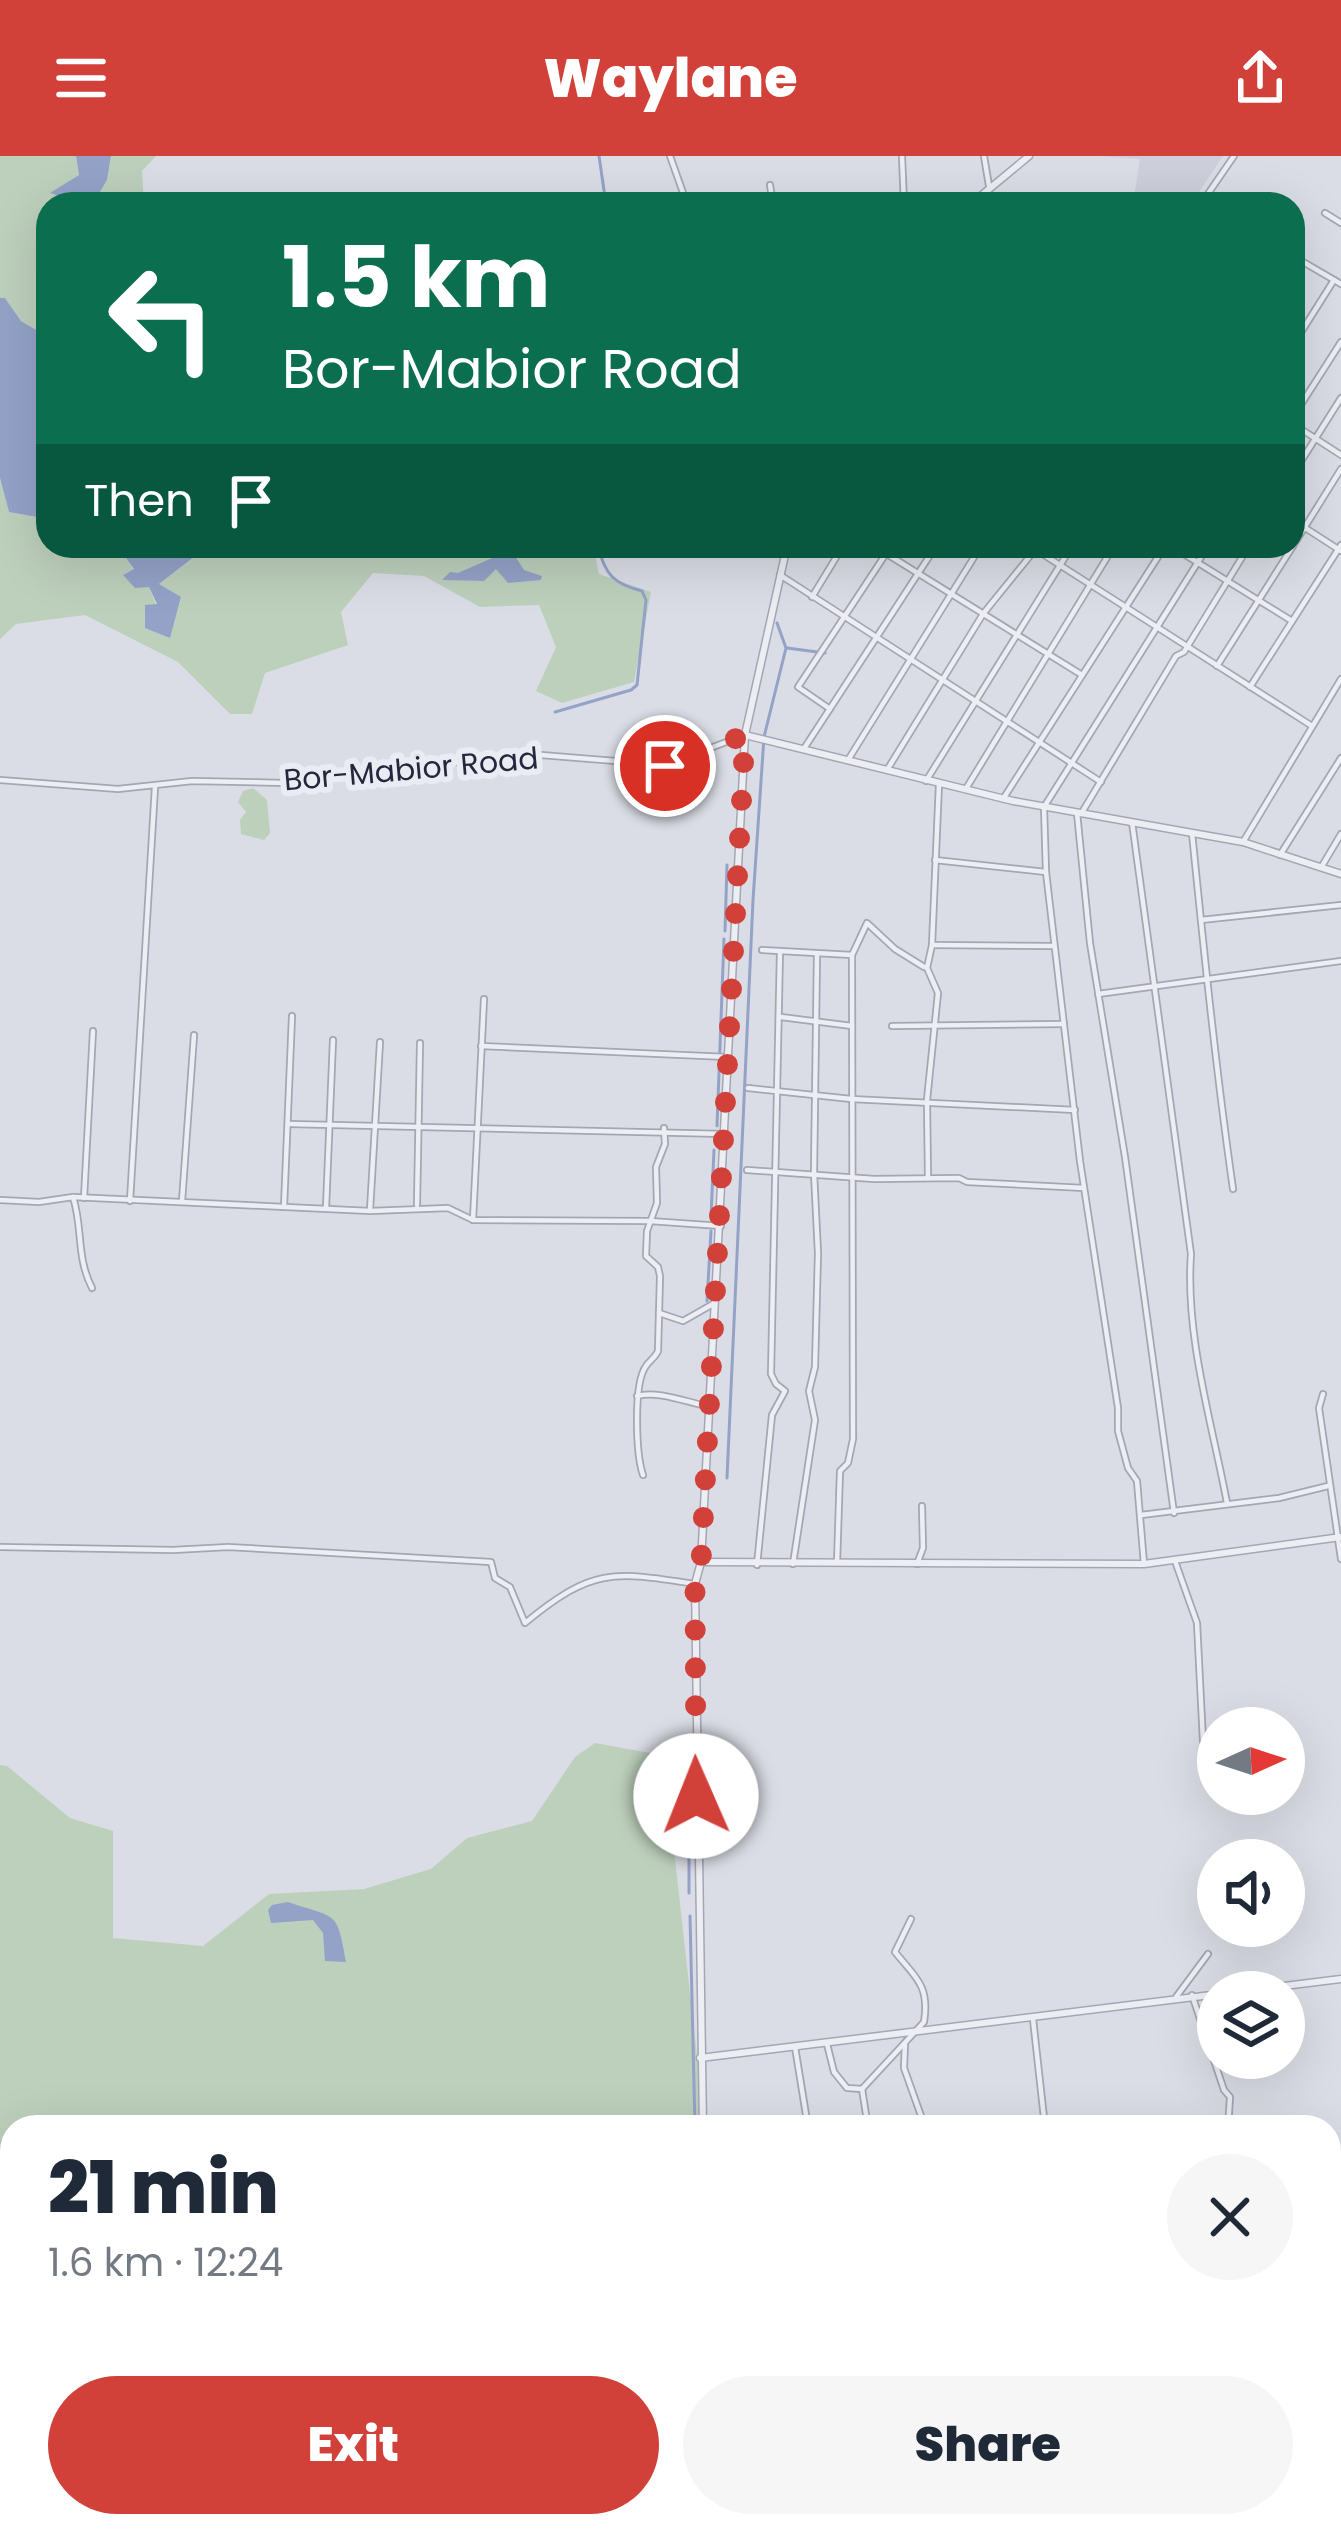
<!DOCTYPE html>
<meta charset="utf-8">
<style>
body{margin:0;font-family:Poppins,sans-serif;background:#f6f6f7;color:#1f2937;height:100vh;display:flex;flex-direction:column;font-size:45px;white-space:nowrap}
*{box-sizing:border-box;margin:0}
p{font-size:39px;color:#747a83}
.icon{flex:none;width:66px;height:66px;fill:none;stroke:currentColor;stroke-width:2;stroke-linecap:round;stroke-linejoin:round}
.map{position:relative;flex:1;overflow:hidden}
.details{position:absolute;left:0px;top:1959px;width:1341px;height:423px;display:flex;flex-direction:column;background:#fff;border-radius:36px 36px 0 0;box-shadow:0 12px 48px #0002}
.details>*{flex:none}
.hud{position:absolute;left:36px;top:36px;width:1269px;height:366px;border-radius:36px;box-shadow:0 12px 48px #0002;background:#0b6e4f;color:#fff;overflow:hidden}
.needle{width:78px;rotate:87deg}
.tools{position:absolute;left:1197px;top:1551px;display:grid;gap:24px}
.tools a{display:grid;place-items:center;width:108px;height:108px;border-radius:50%;background:#fff;box-shadow:0 12px 48px #0002;font-size:60px}
.pin{position:absolute;display:grid;place-items:center;width:102px;height:102px;color:#fff;margin:-51px;border:6px solid #fff;border-radius:50%;box-shadow:0 3px 12px #0007}
.me{position:absolute;width:132px;margin:-66px;rotate:359deg;stroke-linejoin:round;filter:drop-shadow(0 0 9px #0008)}
.turn{display:flex;align-items:center;gap:42px;height:252px;padding:0 48px;font-size:54px}
.turn .icon{width:156px;height:156px;stroke-width:2.5}
.turn b{display:block;font-size:84px;line-height:102px}
.then{display:flex;align-items:center;height:114px;padding:0 48px;background:#0003;gap:24px;font-size:45px}
.round{display:grid;place-items:center;flex:none;width:126px;height:126px;border-radius:63px;background:#f6f6f7}
.overview{display:flex;align-items:center;justify-content:space-between;height:204px;padding:0 48px}
h1{font-size:72px;font-weight:800;line-height:90px}
.cta{display:flex;gap:24px;margin-top:auto;padding:24px 48px}
.cta a{flex:1;height:138px;border-radius:72px;background:#d24139;color:#fff;font-size:48px;font-weight:800;line-height:138px;text-align:center}
.cta a+a{background:#f6f6f7;color:#1f2937}
header{display:flex;justify-content:space-between;align-items:center;height:156px;padding:0 48px;background:#d24139;color:#fff;font-size:54px;font-weight:800}
.map>svg:first-child{display:block}
.built{fill:#cdcfdb}
.green{fill:#bdd0bc}
.water{fill:#94a2c8}
.lines{fill:none;stroke-linecap:round;stroke-linejoin:round}
.stream{stroke:#94a2c8;stroke-width:3}
.minor-casing{stroke:#a4a7b3;stroke-width:8}
.tertiary-casing{stroke:#a4a7b3;stroke-width:9}
.minor{stroke:#edeef4;stroke-width:4.5}
.tertiary{stroke:#edeef4;stroke-width:6}
.route{stroke:#d24139;stroke-width:21;stroke-dasharray:0 37.8}
.labels{text-anchor:middle;dominant-baseline:central;stroke-width:12;stroke-linejoin:round;paint-order:stroke}
.street-label{font-size:30px;fill:#25283c;stroke:#eaecf4}
</style>
<header><svg class="icon" aria-label="menu" viewBox="0 0 24 24"><path d="M4 6h16M4 12h16M4 18h16"/></svg>Waylane<svg class="icon" aria-label="share" viewBox="0 0 24 24"><path d="M12 15V3M7 8l5-5 5 5M5 13v7h14v-7"/></svg></header>
<div class="map">
<svg width="1341" height="2380" viewBox="0 0 1341 2380">
<rect width="100%" height="100%" fill="#dbdde6"/>
<path class="built" d="M 1097,0 L 1223,0 L 1191,48 L 1133,48 L 1140,3 Z"/>
<g class="green">
<path d="M 0,0 L 76,0 L 79,19 L 52,38 L 65,42 L 48,48 L 42,77 L 48,76 L 48,181 L 21,165 L 5,142 L 0,142 Z"/>
<path d="M 111,0 L 156,0 L 142,15 L 144,48 L 93,48 L 107,24 Z"/>
<path d="M 0,322 L 9,356 L 48,363 L 48,390 L 117,390 L 134,414 L 124,418 L 149,431 L 169,482 L 181,442 L 159,428 L 202,396 L 204,390 L 593,390 L 599,418 L 651,436 L 634,526 L 562,547 L 536,535 L 556,491 L 539,449 L 480,451 L 424,420 L 373,417 L 341,456 L 348,489 L 265,517 L 252,558 L 230,558 L 178,506 L 85,459 L 16,468 L 0,483 Z"/>
<path d="M 253,632 L 267,644 L 270,677 L 264,684 L 241,678 L 240,664 L 246,656 L 238,646 L 243,635 Z"/>
<path d="M 595,1587 L 661,1599 L 664,1605 L 705,1971 L 12,1971 L 12,2370 L 707,2370 L 707,2380 L 0,2380 L 0,1609 L 7,1610 L 70,1662 L 113,1675 L 113,1782 L 203,1790 L 269,1738 L 364,1733 L 431,1713 L 467,1682 L 532,1665 L 575,1601 Z"/>
</g>
<g class="water">
<path d="M 76,0 L 111,0 L 107,24 L 93,48 L 57,48 L 64,42 L 50,37 L 79,19 Z"/>
<path d="M 0,142 L 5,142 L 21,165 L 48,181 L 48,363 L 9,356 L 0,322 Z"/>
<path d="M 117,390 L 204,390 L 202,395 L 159,428 L 181,441 L 170,482 L 145,472 L 145,449 L 157,448 L 149,431 L 135,432 L 123,419 L 134,413 Z"/>
<path d="M 499,399 L 515,400 L 524,414 L 542,420 L 541,424 L 508,427 L 496,413 L 484,425 L 442,424 L 450,416 L 458,417 Z"/>
<path d="M 288,1746 C 337,1763 337,1753 346,1806 L 325,1805 L 323,1777 L 313,1764 L 271,1767 L 268,1754 L 272,1749 Z"/>
</g>
<g class="lines">
<g class="stream">
<path d="M 599,0 L 606,48"/>
<path d="M 787,492 L 825,497"/>
<path d="M 555,556 L 631,534 L 637,529 L 646,444 L 642,435 C 614,428 605,419 598,390"/>
<path d="M 725,775 L 727,709"/>
<path d="M 717,970 L 724,783"/>
<path d="M 711,1060 L 714,994"/>
<path d="M 707,1145 L 711,1075"/>
<path d="M 727,1322 L 753,744 L 764,581 L 786,492 L 777,467"/>
<path d="M 683,1583 L 689,1658 L 689,1737"/>
<path d="M 690,1760 L 695,1971"/>
</g>
<defs>
<g id="minor">
<path d="M 670,0 L 687,48"/>
<path d="M 902,0 L 904,48"/>
<path d="M 984,0 L 989,30"/>
<path d="M 770,29 L 773,48"/>
<path d="M 825,48 L 847,42 L 862,48"/>
<path d="M 1201,48 L 1234,0"/>
<path d="M 1325,57 L 1341,67"/>
<path d="M 1293,100 L 1341,128"/>
<path d="M 1293,189 L 1334,124"/>
<path d="M 1293,261 L 1341,186"/>
<path d="M 1293,268 L 1341,299"/>
<path d="M 1293,318 L 1341,242"/>
<path d="M 1293,364 L 1341,395"/>
<path d="M 874,390 L 1082,519"/>
<path d="M 1030,390 L 1312,570"/>
<path d="M 1171,390 L 1292,465"/>
<path d="M 1293,390 L 1341,313"/>
<path d="M 780,419 L 1101,626"/>
<path d="M 812,441 L 843,390"/>
<path d="M 1217,510 L 1293,390"/>
<path d="M 1250,531 L 1341,389"/>
<path d="M 830,553 L 798,531 L 891,390"/>
<path d="M 805,591 L 936,390"/>
<path d="M 848,604 L 981,390"/>
<path d="M 887,614 L 983,458 L 1034,395"/>
<path d="M 0,624 L 118,633 L 192,625 L 286,627 L 498,601 L 541,599 L 665,609 L 745,579"/>
<path d="M 926,625 L 1072,390"/>
<path d="M 967,631 L 1114,390"/>
<path d="M 1003,643 L 1165,390"/>
<path d="M 1077,657 L 1090,787 L 1125,1001 L 1174,1357"/>
<path d="M 1081,658 L 1176,500 L 1184,496 L 1249,390"/>
<path d="M 1132,666 L 1191,1098 C 1185,1180 1212,1267 1227,1347"/>
<path d="M 1192,677 C 1204,796 1216,914 1233,1033"/>
<path d="M 1243,686 L 1341,523"/>
<path d="M 1280,699 L 1341,602"/>
<path d="M 935,704 L 1046,716"/>
<path d="M 1322,710 L 1341,678"/>
<path d="M 1201,764 L 1341,749"/>
<path d="M 932,789 L 1052,790"/>
<path d="M 762,794 L 852,799 L 867,767 L 895,793 L 924,811"/>
<path d="M 1098,838 L 1341,805"/>
<path d="M 781,861 L 852,870"/>
<path d="M 892,870 L 1064,868"/>
<path d="M 481,890 L 727,901"/>
<path d="M 748,932 L 851,943 L 1075,954"/>
<path d="M 289,968 L 726,978"/>
<path d="M 747,1014 L 874,1023 L 959,1022 L 967,1026 L 1084,1032"/>
<path d="M 928,1022 L 927,944 L 938,837 L 927,812 L 932,789 L 939,628"/>
<path d="M 73,1041 C 83,1072 76,1101 92,1132"/>
<path d="M 84,1042 L 93,875"/>
<path d="M 0,1044 L 39,1046 L 73,1041 L 370,1055 L 448,1052 L 473,1064 L 650,1065 L 721,1070"/>
<path d="M 130,1045 L 155,631"/>
<path d="M 182,1045 L 194,879"/>
<path d="M 417,1049 L 420,887"/>
<path d="M 284,1051 L 292,860"/>
<path d="M 326,1052 L 333,884"/>
<path d="M 370,1054 L 380,886"/>
<path d="M 473,1064 L 484,843"/>
<path d="M 659,1157 L 683,1165 L 713,1148"/>
<path d="M 1323,1238 L 1319,1252 L 1341,1403"/>
<path d="M 637,1240 C 659,1234 688,1247 712,1251"/>
<path d="M 643,1319 C 636,1298 633,1228 646,1210 C 649,1205 655,1202 658,1195 L 660,1120 L 658,1111 L 646,1100 L 647,1075 L 657,1047 L 656,1011 L 665,988 L 664,972"/>
<path d="M 1141,1359 L 1279,1342 L 1328,1330"/>
<path d="M 0,1391 L 173,1394 L 228,1391 L 491,1406 L 495,1422 L 510,1431 L 525,1467 C 592,1412 612,1415 695,1428"/>
<path d="M 1175,1405 L 1197,1467 L 1203,1585"/>
<path d="M 837,1407 L 840,1315 L 848,1307 L 853,1283 L 852,799"/>
<path d="M 793,1408 L 815,1264 L 809,1235 L 815,1211 L 818,1097 L 814,1017 L 817,798"/>
<path d="M 917,1408 L 923,1392 L 922,1350"/>
<path d="M 1144,1408 L 1137,1325 L 1128,1312 L 1118,1275 L 1118,1252 L 1080,1005 L 1046,716 L 1044,651 L 1208,390"/>
<path d="M 757,1409 L 772,1259 L 785,1235 L 776,1228 L 771,1218 L 780,795"/>
<path d="M 696,1640 L 735,1648 L 753,1639"/>
<path d="M 1192,1839 L 1224,1934 L 1230,1941 L 1228,1971"/>
<path d="M 1176,1841 L 1208,1798"/>
<path d="M 1033,1863 L 1045,1971"/>
<path d="M 905,1887 L 904,1912 L 925,1971"/>
<path d="M 827,1888 L 834,1916 L 847,1932 L 862,1933 L 924,1866 C 930,1829 915,1821 895,1796 L 911,1763"/>
<path d="M 795,1891 L 808,1971"/>
<path d="M 862,1933 L 868,1971"/>
<path d="M 1053,2370 L 1065,2380"/>
<path d="M 1271,2370 L 1274,2380"/>
<path d="M 1021,2380 L 1030,2370"/>
</g>
<g id="tertiary">
<path d="M 971,48 L 1029,0"/>
<path d="M 745,579 L 1013,645 L 1243,686 L 1341,718"/>
<path d="M 701,1406 L 1144,1408 L 1341,1381"/>
<path d="M 700,1902 L 1341,1823"/>
<path d="M 703,1971 L 695,1428 L 701,1406 L 745,579 L 787,390"/>
<path d="M 711,2370 L 711,2380"/>
</g>
</defs>
<use href="#minor" class="minor-casing"/>
<use href="#tertiary" class="tertiary-casing"/>
<use href="#minor" class="minor"/>
<use href="#tertiary" class="tertiary"/>
</g>
<g class="lines">
<path class="route" d="M 665,610 L 745,579 L 701,1406 L 695,1428 L 696,1640"/>
</g>
<g class="labels">
<g class="street-label">
<text transform="translate(411 613) rotate(-5)">Bor-Mabior Road</text>
</g>
</g>
</svg>
<div class="tools">
<a><svg class="needle" viewBox="-14 -14 28 28"><path d="M0-13l5 13h-10z" fill="#e53935"/><path d="M0 13l5-13h-10z" fill="#747a83"/></svg></a>
<a><svg class="icon" aria-label="sound" viewBox="0 0 24 24"><path d="M4 9h4l5-4v14l-5-4H4zM17 9q2 3 0 6"/></svg></a>
<a><svg class="icon" aria-label="layers" viewBox="0 0 24 24"><path d="M12 4l9 5-9 5-9-5zM3 14l9 5 9-5"/></svg></a>
</div>
<div class="pin" style="left:665px;top:610px;background:#d93025"><svg class="icon" aria-label="arrive" viewBox="0 0 24 24"><path d="M6 21V4h12l-3 4 3 4H6"/></svg></div>
<svg class="me" style="left:696px;top:1640px" viewBox="-20 -20 40 40"><circle r="19" fill="#fff"/><path d="M0-13L10 11 0 6-10 11z" fill="#d24139"/></svg>
<div class="hud">
<div class="turn"><svg class="icon" aria-label="left" viewBox="0 0 24 24"><path d="M17 20v-9H6M10 6l-5 5 5 5"/></svg><div><b>1.5 km</b>Bor-Mabior Road</div></div>
<div class="then">Then<svg class="icon" aria-label="arrive" viewBox="0 0 24 24"><path d="M6 21V4h12l-3 4 3 4H6"/></svg></div>
</div>
<section class="details">
<div class="overview"><div><h1>21 min</h1><p>1.6 km · 12:24</p></div><a class="round"><svg class="icon" aria-label="close" viewBox="0 0 24 24"><path d="M6 6l12 12M18 6L6 18"/></svg></a></div>
<div class="cta"><a>Exit</a><a>Share</a></div>
</section>
</div>
